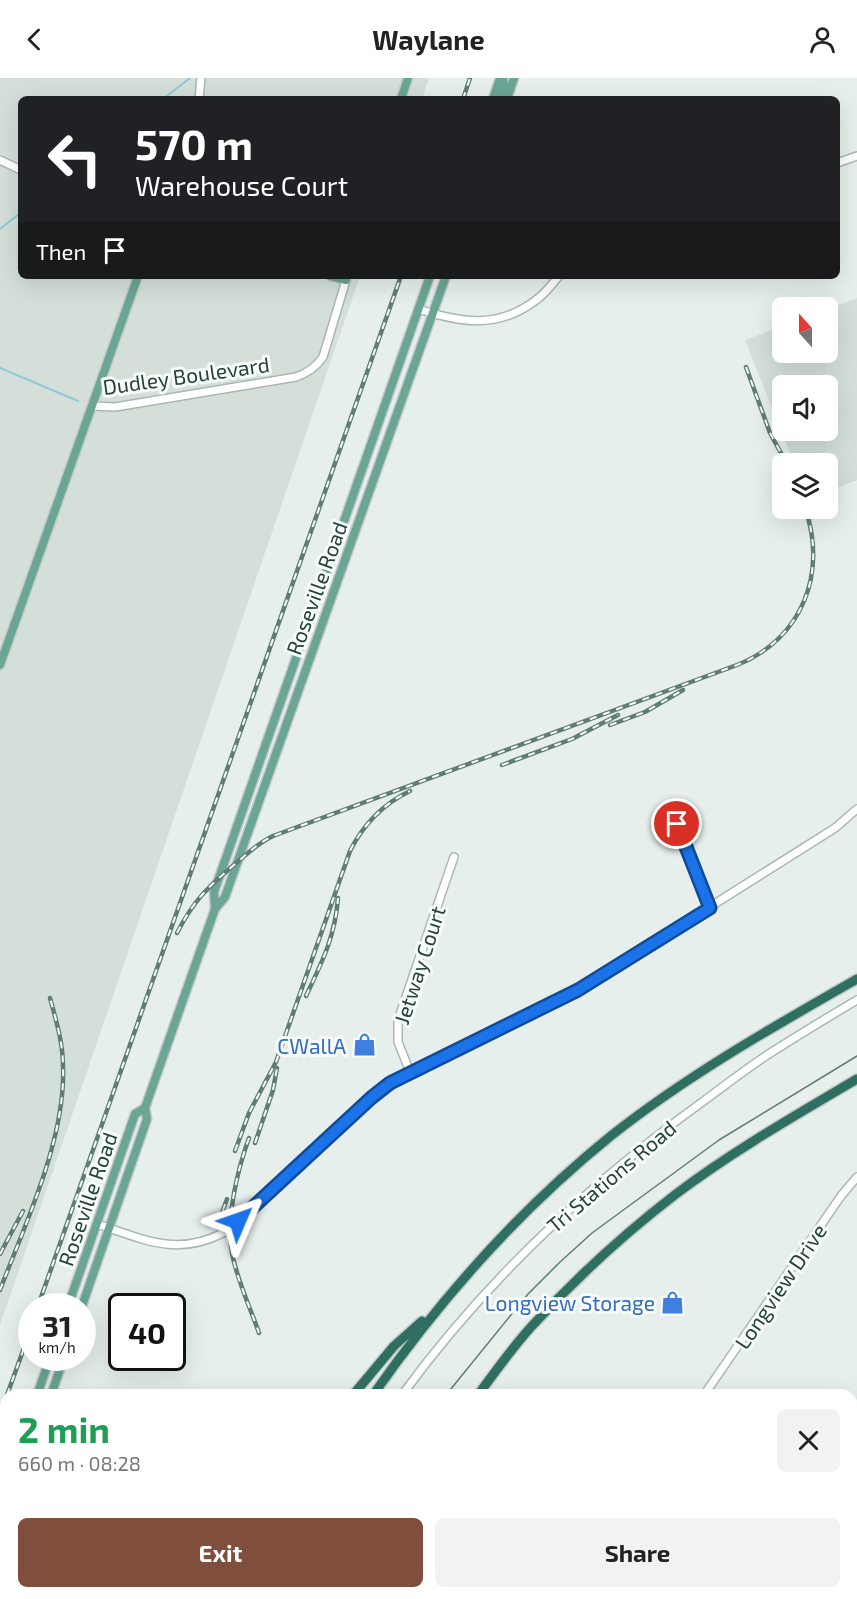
<!DOCTYPE html>
<meta charset="utf-8">
<style>
body{margin:0;font-family:"Exo 2",sans-serif;background:#f2f2f2;color:#222;height:100vh;display:flex;flex-direction:column;font-size:22px;white-space:nowrap}
*{box-sizing:border-box;margin:0}
p{font-size:20px;color:#767676}
.icon{flex:none;width:33px;height:33px;fill:none;stroke:currentColor;stroke-width:2;stroke-linecap:round;stroke-linejoin:round}
.map{position:relative;flex:1;overflow:hidden}
.sheet{position:absolute;left:0px;top:1311px;width:858px;height:210px;display:flex;flex-direction:column;background:#fff;border-radius:18px 18px 0 0;box-shadow:0 6px 24px #0002}
.sheet>*{flex:none}
.guide{position:absolute;left:18px;top:18px;width:822px;height:183px;border-radius:9px;box-shadow:0 6px 24px #0002;background:#202124;color:#fff;overflow:hidden}
.needle{width:39px;rotate:339deg}
.fabs{position:absolute;left:772px;top:219px;display:grid;gap:12px}
.fabs a{display:grid;place-items:center;width:66px;height:66px;border-radius:9px;background:#fff;box-shadow:0 6px 24px #0002;font-size:30px}
.speed{position:absolute;left:18px;top:1215px;display:flex;gap:12px;font-size:30px;font-weight:700;text-align:center}
.speed>*{display:grid;place-content:center;width:78px;height:78px;border-radius:50%;background:#fff;box-shadow:0 6px 24px #0002;line-height:1}
.speed small{font-size:15px;font-weight:400}
.speed .limit{border:3px solid #111;border-radius:9px;background:#fff;color:#111}
.pin{position:absolute;display:grid;place-items:center;width:51px;height:51px;color:#fff;margin:-26px;border:3px solid #fff;border-radius:50%;box-shadow:0 2px 6px #0007}
.me{position:absolute;width:66px;margin:-33px;rotate:47deg;stroke-linejoin:round;filter:drop-shadow(0 0 4px #0008)}
.turn{display:flex;align-items:center;gap:21px;height:126px;padding:0 18px;font-size:27px}
.turn .icon{width:78px;height:78px;stroke-width:2.5}
.turn b{display:block;font-size:42px;line-height:51px}
.then{display:flex;align-items:center;height:57px;padding:0 18px;background:#0003;gap:12px;font-size:22px}
.round{display:grid;place-items:center;flex:none;width:63px;height:63px;border-radius:9px;background:#f2f2f2}
.overview{display:flex;align-items:center;justify-content:space-between;height:102px;padding:0 18px}
h1{font-size:36px;font-weight:700;line-height:45px;color:#1e9e55}
.cta{display:flex;gap:12px;margin-top:auto;padding:12px 18px}
.cta a{flex:1;height:69px;border-radius:9px;background:#804e3d;color:#fff;font-size:24px;font-weight:700;line-height:69px;text-align:center}
.cta a+a{background:#f2f2f2;color:#222}
header{display:flex;justify-content:space-between;align-items:center;height:78px;padding:0 18px;background:#fff;font-size:27px;font-weight:700}
.map>svg:first-child{display:block}
.built{fill:#d4dfda;fill-rule:evenodd}
.green{fill:#bfe0c8}
.lines{fill:none;stroke-linecap:round;stroke-linejoin:round}
.stream{stroke:#8ec9d4;stroke-width:2}
.minor-casing{stroke:#a8b8b2;stroke-width:10}
.major-casing{stroke:#c2cac8;stroke-width:11}
.highway-casing{stroke:#c2cac8;stroke-width:12}
.minor{stroke:#fff;stroke-width:7}
.major{stroke:#6aa596;stroke-width:8}
.highway{stroke:#2f6f62;stroke-width:9}
.tram{stroke:#5f7d75;stroke-width:1.5}
.rail-casing{stroke:#5f7d75;stroke-width:4.5}
.rail{stroke:#f7fbf9;stroke-width:2;stroke-dasharray:7;stroke-linecap:butt}
.route-casing{stroke:#114b97;stroke-width:15}
.route{stroke:#1a73e8;stroke-width:10}
.labels{text-anchor:middle;dominant-baseline:central;stroke-width:6;stroke-linejoin:round;paint-order:stroke}
.street-label{font-size:21px;fill:#24423a;stroke:#f7fbf9}
.shop-label{font-size:21px;fill:#366cbe;stroke:#f7fbf9;text-anchor:end}
</style>
<header><svg class="icon" aria-label="back" viewBox="0 0 24 24"><path d="M15 5l-7 7 7 7"/></svg>Waylane<svg class="icon" aria-label="person" viewBox="0 0 24 24"><circle cx="12" cy="8" r="4"/><path d="M4 21q1-7 8-7t8 7"/></svg></header>
<div class="map">
<svg width="857" height="1521" viewBox="0 0 857 1521">
<rect width="100%" height="100%" fill="#e6efeb"/>
<g class="built">
<path d="M 0,0 L 429,0 L 422,21 L 21,21 L 21,198 L 360,198 L 0,1247 Z"/>
<path d="M 857,220 L 857,402 L 828,413 L 828,386 L 794,385 L 745,262 L 783,248 L 783,274 L 828,274 L 828,231 ZM 783,308 L 828,308 L 828,352 L 783,352 Z"/>
</g>
<path class="green" d="M 857,1386 L 857,1521 L 626,1521 L 636,1515 L 852,1515 L 852,1389 Z"/>
<g class="lines">
<g class="stream">
<path d="M 163,21 L 190,0"/>
<path d="M 0,151 L 19,136"/>
<path d="M 0,290 L 78,323"/>
<path d="M 852,1369 L 857,1369"/>
<path d="M 500,1521 L 516,1515"/>
</g>
<defs>
<g id="minor">
<path d="M 199,21 L 201,0"/>
<path d="M 0,82 L 21,92"/>
<path d="M 837,85 L 857,78"/>
<path d="M 419,231 C 460,245 499,251 536,222 C 545,216 552,206 559,198"/>
<path d="M 92,328 L 115,329 L 296,299 C 308,295 316,289 323,279 L 346,202"/>
<path d="M 671,728 L 709,829"/>
<path d="M 410,994 L 398,964 L 398,942 L 454,779"/>
<path d="M 97,1146 C 143,1161 176,1179 223,1155 L 390,1005 L 578,912 L 835,750 L 857,731"/>
<path d="M 402,1317 C 486,1202 590,1105 705,1022 C 728,1005 751,987 775,972 C 802,955 830,938 857,922"/>
<path d="M 704,1317 L 841,1118 L 857,1099"/>
<path d="M 280,1521 L 283,1515"/>
<path d="M 435,1521 L 449,1515"/>
</g>
<g id="major">
<path d="M 401,21 L 408,0"/>
<path d="M 493,21 L 500,0"/>
<path d="M 499,21 L 504,6 L 503,0"/>
<path d="M 507,21 L 514,0"/>
<path d="M 330,198 L 346,202 L 346,198"/>
<path d="M 0,587 L 138,198"/>
<path d="M 215,831 L 214,814 L 430,198"/>
<path d="M 68,1228 L 135,1036 L 145,1030"/>
<path d="M 82,1228 L 147,1041 L 145,1030 L 215,831 L 225,819 L 446,198"/>
<path d="M 37,1317 L 50,1280"/>
<path d="M 51,1317 L 64,1280"/>
<path d="M 0,1422 L 6,1405"/>
<path d="M 0,1461 L 6,1443"/>
</g>
<g id="highway">
<path d="M 353,1317 L 394,1268 L 422,1243"/>
<path d="M 373,1317 C 441,1220 519,1132 612,1057 C 688,997 773,949 857,901"/>
<path d="M 478,1317 C 495,1294 512,1270 531,1249 C 575,1201 624,1156 676,1116 C 733,1073 796,1037 857,1001"/>
<path d="M 202,1521 L 206,1515"/>
<path d="M 228,1521 L 231,1515"/>
<path d="M 254,1521 L 257,1515"/>
<path d="M 343,1521 L 346,1515"/>
<path d="M 367,1521 L 369,1515"/>
</g>
</defs>
<use href="#minor" class="minor-casing"/>
<use href="#major" class="major-casing"/>
<use href="#highway" class="highway-casing"/>
<use href="#minor" class="minor"/>
<use href="#major" class="major"/>
<use href="#highway" class="highway"/>
<g class="tram">
<path d="M 446,1317 L 528,1216 L 559,1185 L 592,1155 L 719,1062 L 857,978"/>
<path d="M 313,1521 L 316,1515"/>
</g>
<defs>
<g id="rail">
<path d="M 463,21 L 470,0"/>
<path d="M 746,289 L 770,355 L 787,386"/>
<path d="M 610,647 L 645,634 L 683,612"/>
<path d="M 502,687 L 572,661 L 618,637"/>
<path d="M 177,855 C 194,822 207,810 235,786 C 247,776 258,765 273,758 L 737,587 C 802,561 828,495 805,430"/>
<path d="M 306,918 C 322,884 335,859 338,820"/>
<path d="M 249,1060 C 237,1093 226,1140 232,1175 C 237,1202 250,1229 259,1255"/>
<path d="M 255,1065 L 273,1012 L 277,990"/>
<path d="M 235,1073 L 249,1035 L 276,984 L 350,773 C 363,747 383,726 410,713"/>
<path d="M 218,1146 L 227,1121"/>
<path d="M 0,1176 L 23,1133"/>
<path d="M 0,1212 C 26,1144 66,1060 63,988 C 63,965 56,942 50,920"/>
<path d="M 38,1228 L 401,198"/>
<path d="M 7,1317 L 32,1248"/>
<path d="M 0,1350 L 6,1333"/>
</g>
</defs>
<use href="#rail" class="rail-casing"/>
<use href="#rail" class="rail"/>
</g>
<g class="lines">
<defs>
<path id="route" d="M 238,1143 L 371,1020 L 390,1005 L 578,912 L 710,830 L 677,746"/>
</defs>
<use href="#route" class="route-casing"/>
<use href="#route" class="route"/>
</g>
<defs>
<symbol id="shop-bare" viewBox="-9 -9 18 18"><path d="M-5-2.5h2.3a2.7 3.5 0 0 1 5.4 0H5L5.5 6h-11ZM-1.5-2.5h3a1.5 2.3 0 0 0-3 0Z" fill="#3f7fe0" stroke="#f7fbf9" stroke-width="2.5" paint-order="stroke"/></symbol>
</defs>
<g fill-rule="evenodd">
<use href="#shop-bare" x="348" y="950" width="33" height="33"/>
<use href="#shop-bare" x="656" y="1208" width="33" height="33"/>
</g>
<g class="labels">
<g class="street-label">
<text transform="translate(186 297) rotate(-8)">Dudley Boulevard</text>
<text transform="translate(316 510) rotate(-70)">Roseville Road</text>
<text transform="translate(419 887) rotate(-72)">Jetway Court</text>
<text transform="translate(611 1098) rotate(-40)">Tri Stations Road</text>
<text transform="translate(87 1121) rotate(-71)">Roseville Road</text>
<text transform="translate(780 1208) rotate(-56)">Longview Drive</text>
</g>
<g class="shop-label">
<text x="346" y="967">CWallA</text>
<text x="655" y="1224">Longview Storage</text>
</g>
</g>
</svg>
<div class="fabs">
<a><svg class="needle" viewBox="-14 -14 28 28"><path d="M0-13l5 13h-10z" fill="#e53935"/><path d="M0 13l5-13h-10z" fill="#767676"/></svg></a>
<a><svg class="icon" aria-label="sound" viewBox="0 0 24 24"><path d="M4 9h4l5-4v14l-5-4H4zM17 9q2 3 0 6"/></svg></a>
<a><svg class="icon" aria-label="layers" viewBox="0 0 24 24"><path d="M12 4l9 5-9 5-9-5zM3 14l9 5 9-5"/></svg></a>
</div>
<div class="speed"><div>31<small>km/h</small></div><div class="limit">40</div></div>
<div class="pin" style="left:677px;top:746px;background:#d93025"><svg class="icon" aria-label="arrive" viewBox="0 0 24 24"><path d="M6 21V4h12l-3 4 3 4H6"/></svg></div>
<svg class="me" style="left:238px;top:1143px" viewBox="-20 -20 40 40"><path d="M0-17L14 15 0 8-14 15z" fill="#1a73e8" stroke="#fff" stroke-width="4"/></svg>
<div class="guide">
<div class="turn"><svg class="icon" aria-label="left" viewBox="0 0 24 24"><path d="M17 20v-9H6M10 6l-5 5 5 5"/></svg><div><b>570 m</b>Warehouse Court</div></div>
<div class="then">Then<svg class="icon" aria-label="arrive" viewBox="0 0 24 24"><path d="M6 21V4h12l-3 4 3 4H6"/></svg></div>
</div>
<section class="sheet">
<div class="overview"><div><h1>2 min</h1><p>660 m · 08:28</p></div><a class="round"><svg class="icon" aria-label="close" viewBox="0 0 24 24"><path d="M6 6l12 12M18 6L6 18"/></svg></a></div>
<div class="cta"><a>Exit</a><a>Share</a></div>
</section>
</div>
